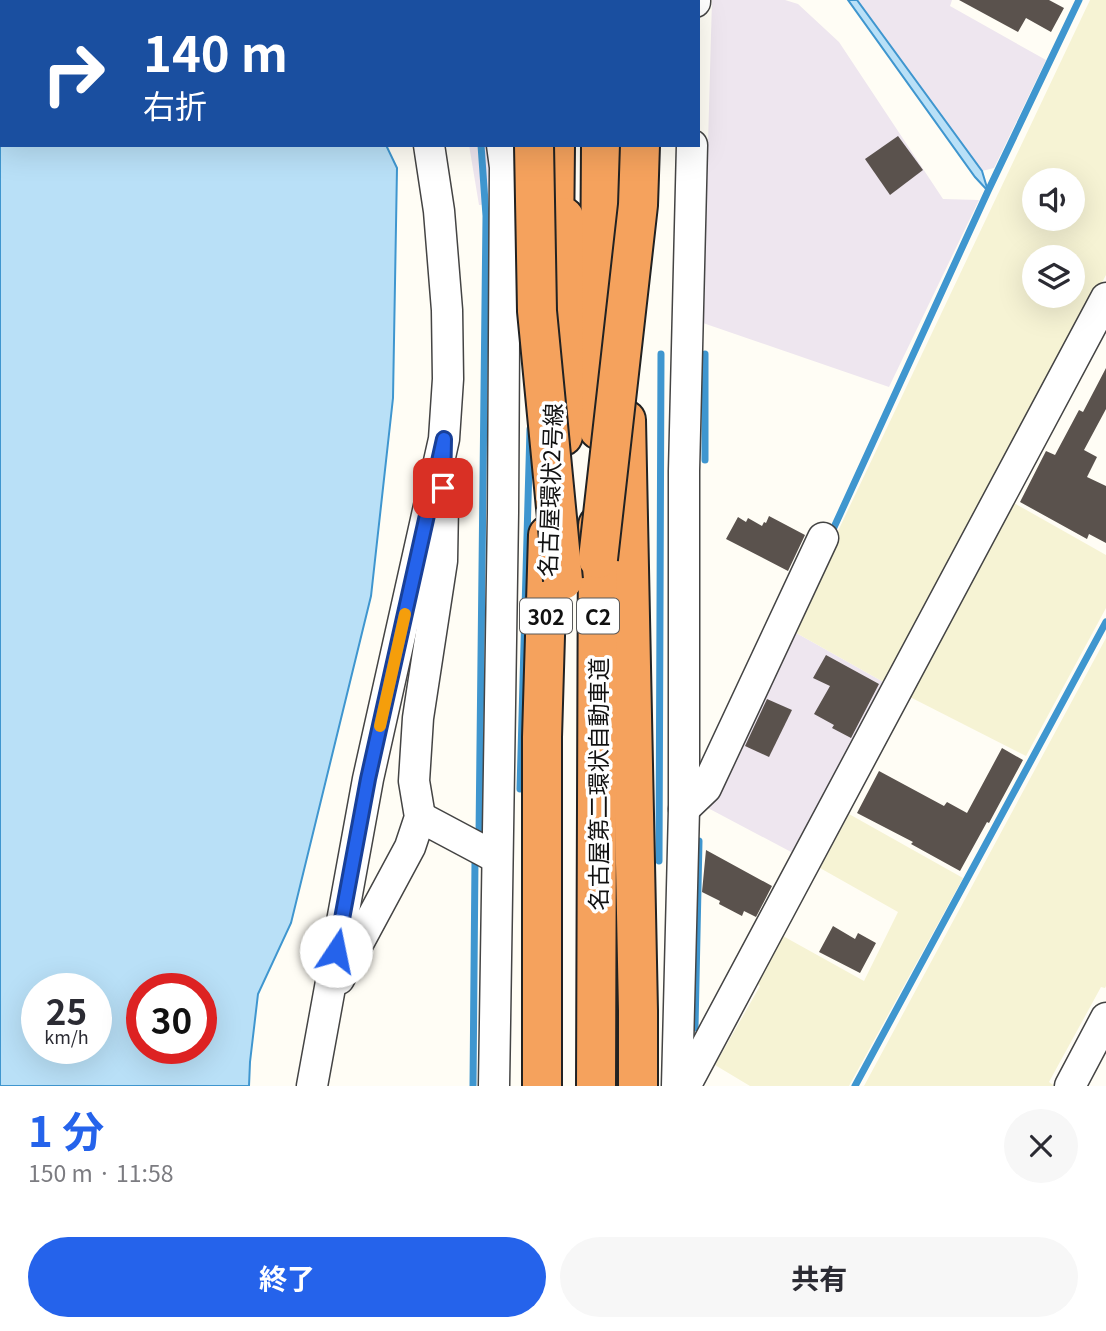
<!DOCTYPE html>
<html lang="ja">
<meta charset="utf-8">
<style>
body{margin:0;font-family:Georgia,"Noto Sans JP",serif;background:#f7f7f7;color:#2b2b33;height:100vh;display:flex;flex-direction:column;font-size:26px;white-space:nowrap}
*{box-sizing:border-box;margin:0}
p{font-size:23px;color:#7c7c81}
.icon{flex:none;width:38px;height:38px;fill:none;stroke:currentColor;stroke-width:2;stroke-linecap:round;stroke-linejoin:round}
.map{position:relative;height:1086px;overflow:hidden}
.drawer{display:flex;flex-direction:column;background:#fff;flex:1}
.drawer>*{flex:none}
.banner{position:absolute;left:0px;top:0px;width:700px;height:147px;box-shadow:0 7px 28px #0002;background:#1a4fa0;color:#fff;overflow:hidden}
.buttons{position:absolute;left:1022px;top:168px;display:grid;gap:14px}
.buttons a{display:grid;place-items:center;width:63px;height:63px;border-radius:50%;background:#fff;box-shadow:0 7px 28px #0002;font-size:35px}
.speed{position:absolute;left:21px;top:973px;display:flex;gap:14px;font-size:35px;font-weight:700;text-align:center}
.speed>*{display:grid;place-content:center;width:91px;height:91px;border-radius:50%;background:#fff;box-shadow:0 7px 28px #0002;line-height:1}
.speed small{font-size:18px;font-weight:400}
.speed .limit{border:10px solid #d22;background:#fff;color:#111}
.pin{position:absolute;display:grid;place-items:center;width:60px;height:60px;color:#fff;margin:-30px;border-radius:14px;box-shadow:0 4px 10px #0006}
.me{position:absolute;width:77px;margin:-38px;rotate:11deg;stroke-linejoin:round;filter:drop-shadow(0 0 5px #0008)}
.turn{display:flex;align-items:center;gap:24px;height:147px;padding:0 28px;font-size:32px}
.turn .icon{width:91px;height:91px;stroke-width:2.5}
.turn b{display:block;font-size:49px;line-height:60px}
.round{display:grid;place-items:center;flex:none;width:74px;height:74px;border-radius:37px;background:#f7f7f7}
.overview{display:flex;align-items:center;justify-content:space-between;height:119px;padding:0 28px}
h1{font-size:42px;font-weight:700;line-height:52px;color:#2563eb}
.action{display:flex;gap:14px;margin-top:auto;padding:14px 28px}
.action a{flex:1;height:80px;border-radius:42px;background:#2563eb;color:#fff;font-size:28px;font-weight:700;line-height:80px;text-align:center}
.action a+a{background:#f7f7f7;color:#2b2b33}
.map>svg:first-child{display:block}
.industrial{fill:#eee6ef}
.farmland{fill:#f6f3d4;fill-rule:evenodd}
.water{fill:#b9e0f7;stroke:#3f96cf;stroke-width:2;fill-rule:evenodd}
.lines{fill:none;stroke-linecap:round;stroke-linejoin:round}
.stream{stroke:#3f96cf;stroke-width:7}
.building{fill:#5a524d}
.minor-casing{stroke:#444;stroke-width:33}
.highway-casing{stroke:#222;stroke-width:42}
.minor{stroke:#fff;stroke-width:30}
.highway{stroke:#f5a25d;stroke-width:38}
.highway-bridge-casing{stroke:#222;stroke-width:42;stroke-linecap:butt}
.highway-bridge{stroke:#f5a25d;stroke-width:38}
.route-casing{stroke:#184099;stroke-width:18}
.route{stroke:#2563eb;stroke-width:12}
.slow{stroke:#f59e0b;stroke-width:12}
.labels{text-anchor:middle;dominant-baseline:central;stroke-width:7;stroke-linejoin:round;paint-order:stroke}
.shield{fill:#fff;stroke:#585858;stroke-width:2}
.shield-label{font-size:21px;font-weight:bold;fill:#111}
.street-label{font-size:23px;fill:#111;stroke:#fff}
</style>
<div class="map">
<svg width="1106" height="1086" viewBox="0 0 1106 1086">
<rect width="100%" height="100%" fill="#fffdf5"/>
<g class="industrial">
<path d="M 712,0 L 785,0 L 798,4 L 839,42 L 943,199 L 979,200 L 889,387 L 703,323 Z"/>
<path d="M 857,0 L 952,0 L 950,6 L 1046,60 L 994,168 L 982,171 Z"/>
<path d="M 469,145 L 487,145 L 494,204 L 479,205 Z"/>
<path d="M 791,630 L 887,684 L 825,800 L 821,798 L 793,853 L 706,807 Z"/>
</g>
<g class="farmland">
<path d="M 1090,0 L 1106,0 L 1106,275 L 887,684 L 791,630 ZM 1034,180 L 1073,180 L 1073,219 L 1034,219 ZM 1034,257 L 1073,257 L 1073,296 L 1034,296 Z"/>
<path d="M 1014,503 L 1106,555 L 1106,608 L 1026,756 L 908,696 Z"/>
<path d="M 1106,638 L 1106,986 L 1105,988 L 1101,987 L 1049,1082 L 1053,1085 L 1053,1086 L 864,1086 Z"/>
<path d="M 849,814 L 963,878 L 849,1086 L 750,1086 L 715,1065 L 760,986 L 756,983 L 783,936 L 864,981 L 898,912 L 820,868 Z"/>
</g>
<g class="water">
<path d="M 0,0 L 320,0 L 321,2 L 2,2 L 2,145 L 386,145 L 397,168 L 393,398 L 371,596 L 291,923 L 258,994 L 250,1062 L 249,1086 L 0,1086 ZM 37,989 L 96,989 L 96,1048 L 37,1048 ZM 142,989 L 201,989 L 201,1048 L 142,1048 Z"/>
<path d="M 848,0 L 857,0 L 982,171 L 988,191 L 975,177 Z"/>
</g>
<g class="lines">
<g class="stream">
<path d="M 463,0 L 463,2"/>
<path d="M 705,460 L 705,354"/>
<path d="M 830,536 L 988,191 L 1079,0"/>
<path d="M 520,789 L 530,429"/>
<path d="M 479,835 L 486,216 L 481,145"/>
<path d="M 659,861 L 661,354"/>
<path d="M 695,1028 L 699,841"/>
<path d="M 473,1086 L 475,861"/>
<path d="M 855,1086 L 1106,622"/>
</g>
</g>
<g class="building">
<path d="M 959,0 L 1049,0 L 1064,8 L 1051,32 L 1026,18 L 1018,32 Z"/>
<path d="M 898,136 L 923,170 L 890,195 L 865,159 Z"/>
<path d="M 1106,368 L 1106,409 L 1084,450 L 1097,457 L 1087,477 L 1106,486 L 1106,543 L 1089,534 L 1087,539 L 1020,502 L 1046,451 L 1055,455 L 1079,410 L 1083,412 Z"/>
<path d="M 769,516 L 805,535 L 788,571 L 726,539 L 738,517 L 746,522 L 748,518 L 762,526 L 764,522 L 766,523 Z"/>
<path d="M 826,655 L 879,684 L 851,738 L 832,728 L 834,725 L 814,714 L 830,686 L 813,678 Z"/>
<path d="M 767,699 L 792,710 L 769,757 L 745,746 Z"/>
<path d="M 1002,748 L 1023,760 L 989,823 L 987,822 L 960,871 L 911,844 L 913,842 L 857,813 L 879,771 L 944,806 L 947,802 L 967,813 Z"/>
<path d="M 706,850 L 772,886 L 756,917 L 744,911 L 742,916 L 719,904 L 720,901 L 702,892 Z"/>
<path d="M 833,926 L 855,939 L 858,933 L 876,943 L 860,973 L 819,952 Z"/>
</g>
<g class="lines">
<defs>
<g id="minor">
<path d="M 387,0 L 388,2"/>
<path d="M 482,0 L 482,2"/>
<path d="M 670,0 L 672,2"/>
<path d="M 695,0 L 695,2"/>
<path d="M 684,809 L 706,788 L 823,538"/>
<path d="M 420,817 L 497,858"/>
<path d="M 339,979 L 410,847 L 420,817 L 414,781 L 418,718 L 442,561 L 443,504"/>
<path d="M 689,1079 L 1106,298"/>
<path d="M 312,1086 L 368,779 L 444,439 L 448,379 L 447,310 L 439,211 L 429,145"/>
<path d="M 494,1086 L 503,513 L 505,167 L 502,145"/>
<path d="M 677,1086 L 684,809 L 684,471 L 692,145"/>
<path d="M 1070,1086 L 1106,1018"/>
</g>
<g id="highway">
<path d="M 529,0 L 529,2"/>
<path d="M 565,2 L 565,0"/>
<path d="M 601,2 L 601,0"/>
<path d="M 645,2 L 645,0"/>
<path d="M 554,244 L 555,145"/>
<path d="M 626,420 L 638,1011 L 638,1086"/>
<path d="M 599,430 L 601,145"/>
<path d="M 563,436 L 564,217"/>
<path d="M 542,1086 L 542,737 L 548,535"/>
<path d="M 596,1086 L 598,525"/>
</g>
</defs>
<use href="#minor" class="minor-casing"/>
<use href="#highway" class="highway-casing"/>
<use href="#minor" class="minor"/>
<use href="#highway" class="highway"/>
<defs>
<g id="highway-bridge">
<path d="M 534,145 L 537,311 L 563,580"/>
<path d="M 598,559 L 638,205 L 640,145"/>
</g>
</defs>
<use href="#highway-bridge" class="highway-bridge-casing"/>
<use href="#highway-bridge" class="highway-bridge"/>
</g>
<g class="lines">
<defs>
<path id="route" d="M 336,951 L 368,779 L 444,439 L 443,488"/>
</defs>
<use href="#route" class="route-casing"/>
<use href="#route" class="route"/>
<path class="slow" d="M 380,726 L 405,614"/>
</g>
<g class="labels">
<g class="shield">
<rect x="520" y="598.5" width="52" height="35" rx="5"/>
<rect x="577" y="598.5" width="42" height="35" rx="5"/>
</g>
<g class="shield-label">
<text x="546" y="616">302</text>
<text x="598" y="616">C2</text>
</g>
<g class="street-label">
<text transform="translate(549 490) rotate(-88)">名古屋環状2号線</text>
<text transform="translate(597 784) rotate(-90)">名古屋第二環状自動車道</text>
</g>
</g>
</svg>
<div class="buttons">
<a><svg class="icon" aria-label="sound" viewBox="0 0 24 24"><path d="M4 9h4l5-4v14l-5-4H4zM17 9q2 3 0 6"/></svg></a>
<a><svg class="icon" aria-label="layers" viewBox="0 0 24 24"><path d="M12 4l9 5-9 5-9-5zM3 14l9 5 9-5"/></svg></a>
</div>
<div class="speed"><div>25<small>km/h</small></div><div class="limit">30</div></div>
<div class="pin" style="left:443px;top:488px;background:#d93025"><svg class="icon" aria-label="arrive" viewBox="0 0 24 24"><path d="M6 21V4h12l-3 4 3 4H6"/></svg></div>
<svg class="me" style="left:336px;top:951px" viewBox="-20 -20 40 40"><circle r="19" fill="#fff"/><path d="M0-13L10 11 0 6-10 11z" fill="#2563eb"/></svg>
<div class="banner">
<div class="turn"><svg class="icon" aria-label="right" viewBox="0 0 24 24"><path d="M7 20v-9h11M14 6l5 5-5 5"/></svg><div><b>140 m</b>右折</div></div>
</div>
</div>
<section class="drawer">
<div class="overview"><div><h1>1 分</h1><p>150 m · 11:58</p></div><a class="round"><svg class="icon" aria-label="close" viewBox="0 0 24 24"><path d="M6 6l12 12M18 6L6 18"/></svg></a></div>
<div class="action"><a>終了</a><a>共有</a></div>
</section>
